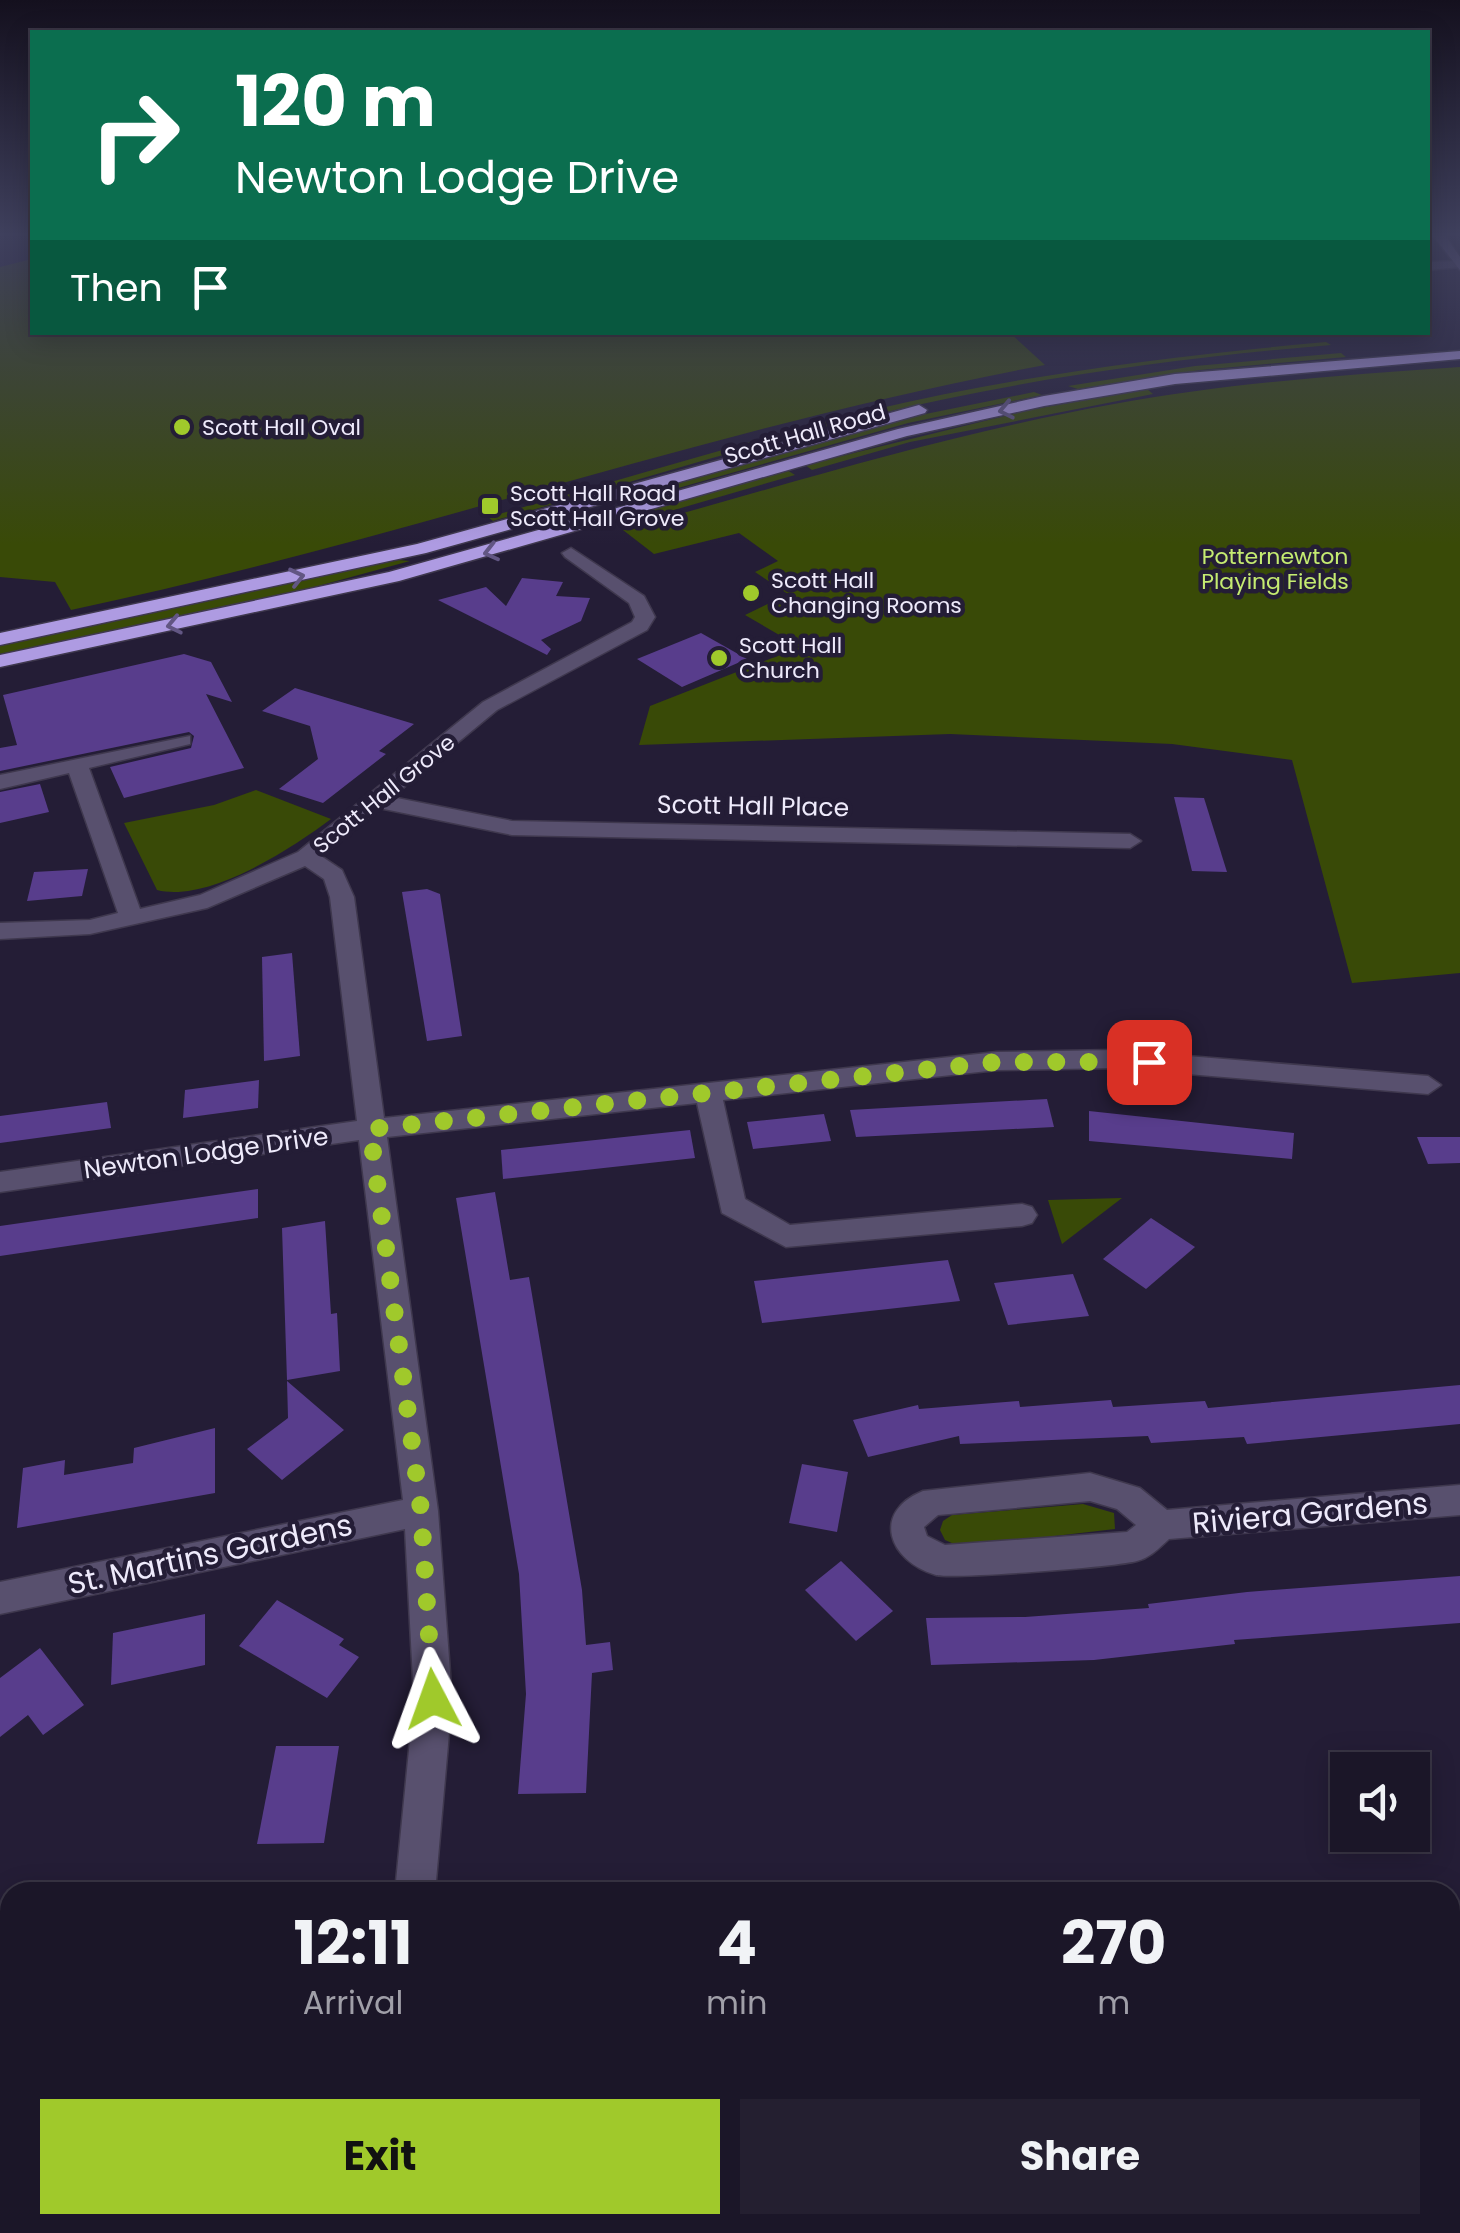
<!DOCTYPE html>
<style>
body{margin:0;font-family:Poppins,sans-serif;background:#241f30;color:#f1f3f6;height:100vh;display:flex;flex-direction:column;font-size:38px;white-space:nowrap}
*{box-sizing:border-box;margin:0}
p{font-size:32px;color:#a09fa8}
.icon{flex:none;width:55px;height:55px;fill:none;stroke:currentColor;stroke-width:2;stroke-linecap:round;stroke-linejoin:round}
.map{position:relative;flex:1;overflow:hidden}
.sheet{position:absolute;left:0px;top:1882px;width:1460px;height:352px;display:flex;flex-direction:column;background:#1b1628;border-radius:30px 30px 0 0;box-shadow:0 5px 25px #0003,0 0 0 2px #393545}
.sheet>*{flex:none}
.banner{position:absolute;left:30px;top:30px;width:1400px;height:305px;border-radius:0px;box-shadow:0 5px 25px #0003,0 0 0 2px #393545;background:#0b6e4f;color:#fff;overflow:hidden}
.fabs{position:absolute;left:1330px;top:1752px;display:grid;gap:20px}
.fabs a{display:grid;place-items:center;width:100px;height:100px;border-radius:0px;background:#1b1628;box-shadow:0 5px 25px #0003,0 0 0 2px #393545;font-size:50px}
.pin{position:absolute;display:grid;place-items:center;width:85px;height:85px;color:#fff;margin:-42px;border-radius:20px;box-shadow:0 5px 15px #0006}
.me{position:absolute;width:110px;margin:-55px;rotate:356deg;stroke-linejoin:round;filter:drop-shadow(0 0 8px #0008)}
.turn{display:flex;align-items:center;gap:35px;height:210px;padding:0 40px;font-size:45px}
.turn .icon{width:130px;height:130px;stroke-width:2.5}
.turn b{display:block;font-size:70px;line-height:85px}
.then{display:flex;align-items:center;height:95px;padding:0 40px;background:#0003;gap:20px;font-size:38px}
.eta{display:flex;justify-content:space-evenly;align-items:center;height:170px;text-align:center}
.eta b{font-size:60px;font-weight:700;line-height:70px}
.cta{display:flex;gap:20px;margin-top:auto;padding:20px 40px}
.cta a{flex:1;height:115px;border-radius:0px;background:#a0c92b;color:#111;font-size:40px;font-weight:700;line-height:115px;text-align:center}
.cta a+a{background:#241f30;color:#f1f3f6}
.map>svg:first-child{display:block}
.green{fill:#394a07}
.building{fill:#583d8c}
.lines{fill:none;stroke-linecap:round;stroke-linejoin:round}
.minor-casing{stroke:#3f384e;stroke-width:3}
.secondary-casing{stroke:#3f384e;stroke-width:3}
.trunk-casing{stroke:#3f384e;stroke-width:3}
.minor{fill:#58506e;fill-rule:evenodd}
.secondary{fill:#786c9a;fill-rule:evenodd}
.trunk{fill:#ae9be2;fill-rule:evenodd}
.oneway{stroke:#625683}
.route{stroke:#a0c92b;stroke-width:18;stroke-dasharray:0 32.4}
.poi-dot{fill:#a0c92b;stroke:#241d36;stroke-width:4}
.labels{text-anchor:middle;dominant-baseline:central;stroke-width:9;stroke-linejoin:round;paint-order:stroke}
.far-poi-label{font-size:22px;fill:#eeeafb;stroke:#241d36;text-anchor:start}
.far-street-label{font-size:22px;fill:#eeeafb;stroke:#241d36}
.far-park-label{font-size:22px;fill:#c5eb71;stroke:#241d36}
.street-label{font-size:25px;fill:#eeeafb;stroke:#241d36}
.near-street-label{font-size:30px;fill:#eeeafb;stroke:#241d36}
</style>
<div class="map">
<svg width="1460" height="2233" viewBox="0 0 1460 2233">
<rect width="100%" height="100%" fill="#241d36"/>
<g class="green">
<path d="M 32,259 L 32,332 L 1009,332 L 1045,365 C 716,426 399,541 71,610 L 55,582 L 0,577 L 0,267 Z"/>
<path d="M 1326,342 L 1331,345 C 1176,358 1024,379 873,415 C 746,446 620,486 493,521 L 488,517 C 615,482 741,442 868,411 C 1019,375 1172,356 1326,342 Z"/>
<path d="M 1341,353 L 1346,357 L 1200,370 L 1078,389 L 1068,386 L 1195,366 Z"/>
<path d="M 1460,367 L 1460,973 L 1352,983 L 1292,760 L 1172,744 L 950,734 L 639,745 L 650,706 L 800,647 L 745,615 L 788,594 L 755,572 L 778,561 L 739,533 L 654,554 L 623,530 C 785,485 948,434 1114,404 C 1228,383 1345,375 1460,367 Z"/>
<path d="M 1147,389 L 1153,394 L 910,442 L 812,470 L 805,465 L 1029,410 Z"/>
<path d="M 1034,392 L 1042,395 L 908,423 L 657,494 L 648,491 L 901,419 Z"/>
<path d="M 787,470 L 795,475 L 650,517 L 645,512 Z"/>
<path d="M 398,560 L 410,561 L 296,592 L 0,654 L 0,646 Z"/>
<path d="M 256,790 L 331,819 C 291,849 208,903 157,890 L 124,823 L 214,805 Z"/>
<path d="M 1122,1198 L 1062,1244 L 1048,1200 Z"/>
<path d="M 1083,1504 L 1114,1513 L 1115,1529 L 961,1547 L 945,1540 L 940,1530 L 943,1521 L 952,1515 Z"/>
<path d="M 1051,2225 L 1334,2225 L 1328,2233 L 1053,2233 Z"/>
</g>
<g class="building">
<path d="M 522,578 L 563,582 L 556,596 L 590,598 L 581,621 L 541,640 L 551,649 L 547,655 L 438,600 L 486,587 L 506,606 Z"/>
<path d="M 701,633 L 747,659 L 682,687 L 637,659 Z"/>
<path d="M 184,654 L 211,662 L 232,702 L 206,694 L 244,768 L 124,798 L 110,767 L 191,748 L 194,736 L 189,732 L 0,771 L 0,748 L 17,745 L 3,695 Z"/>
<path d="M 295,688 L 414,724 L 379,751 L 386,754 L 323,803 L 279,789 L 318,759 L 310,726 L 262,711 Z"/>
<path d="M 40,784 L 49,812 L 0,823 L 0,792 Z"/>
<path d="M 1174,797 L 1204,798 L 1227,872 L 1192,871 Z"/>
<path d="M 88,869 L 82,896 L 27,901 L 34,872 Z"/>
<path d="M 427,889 L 440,894 L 462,1036 L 427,1041 L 402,892 Z"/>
<path d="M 292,953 L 300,1056 L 264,1061 L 262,957 Z"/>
<path d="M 259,1080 L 258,1108 L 183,1118 L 185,1090 Z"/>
<path d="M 1047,1099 L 1054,1127 L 856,1137 L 850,1110 Z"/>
<path d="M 107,1102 L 111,1128 L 0,1143 L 0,1116 Z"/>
<path d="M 1089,1111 L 1294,1133 L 1292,1159 L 1089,1141 Z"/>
<path d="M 824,1114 L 831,1141 L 753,1149 L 747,1122 Z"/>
<path d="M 690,1130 L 695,1158 L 503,1179 L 501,1150 Z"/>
<path d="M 1417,1137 L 1460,1137 L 1460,1163 L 1428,1164 Z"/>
<path d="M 258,1189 L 258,1218 L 0,1256 L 0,1226 Z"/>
<path d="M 495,1192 L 510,1280 L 529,1277 L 582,1590 L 586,1645 L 610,1642 L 613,1670 L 592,1673 L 586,1793 L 518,1794 L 526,1694 L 519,1574 L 456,1198 Z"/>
<path d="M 1151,1218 L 1195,1247 L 1146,1289 L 1103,1259 Z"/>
<path d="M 325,1221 L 331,1314 L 337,1313 L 340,1371 L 287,1380 L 282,1228 Z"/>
<path d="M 948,1260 L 960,1301 L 762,1323 L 754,1281 Z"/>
<path d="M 1073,1274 L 1089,1316 L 1008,1325 L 994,1283 Z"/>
<path d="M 287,1381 L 344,1430 L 282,1480 L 247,1449 L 288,1418 Z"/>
<path d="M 1460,1385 L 1460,1424 L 1247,1444 L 1244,1437 L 1151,1443 L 1148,1436 L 960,1444 L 959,1436 L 868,1457 L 853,1420 L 918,1405 L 919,1409 L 1019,1401 L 1020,1407 L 1111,1400 L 1113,1407 L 1205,1401 L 1208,1408 Z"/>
<path d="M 215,1428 L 215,1493 L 17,1528 L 23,1468 L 65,1460 L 64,1475 L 133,1463 L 134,1448 Z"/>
<path d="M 802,1464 L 848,1472 L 837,1532 L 789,1523 Z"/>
<path d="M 841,1561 L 893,1611 L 856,1641 L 805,1590 Z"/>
<path d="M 1460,1576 L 1460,1623 L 1234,1640 L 1235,1644 L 1094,1660 L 931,1665 L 926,1618 L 1025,1617 L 1149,1608 L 1148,1604 L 1247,1592 Z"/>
<path d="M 277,1600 L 344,1639 L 339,1645 L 359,1657 L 327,1698 L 239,1646 Z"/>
<path d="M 205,1614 L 205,1665 L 111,1685 L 113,1633 Z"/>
<path d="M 40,1648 L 84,1705 L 43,1735 L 28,1715 L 0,1737 L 0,1678 Z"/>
<path d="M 276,1746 L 339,1746 L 324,1843 L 257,1844 Z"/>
</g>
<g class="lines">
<defs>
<g id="minor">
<path d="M 1460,261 L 1460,267 L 1428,270 L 1428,262 Z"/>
<path d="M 571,548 L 644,596 L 655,617 L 647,630 L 497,710 L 392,797 L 512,821 L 1130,834 L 1141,841 L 1130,848 L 512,835 L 379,808 L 321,856 L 342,870 L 354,897 L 384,1118 L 997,1052 L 1115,1050 L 1428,1076 L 1441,1085 L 1428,1094 L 1115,1068 L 997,1070 L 723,1100 L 745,1199 L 790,1225 L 1022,1204 L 1032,1207 L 1037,1215 L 1032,1223 L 1022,1226 L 786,1247 L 722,1213 L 697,1103 L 387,1137 L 438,1511 L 452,1699 L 435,1892 L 395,1892 L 414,1699 L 405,1529 L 0,1614 L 0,1582 L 403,1500 L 359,1140 L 0,1192 L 0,1172 L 357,1121 L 330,897 L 324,879 L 305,866 L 207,908 L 90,934 L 0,939 L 0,923 L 90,920 L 118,913 L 69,773 L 0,789 L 0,775 L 190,736 L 190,744 L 89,768 L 140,909 L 200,895 L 298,852 L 483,702 L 632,622 L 635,617 L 629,603 L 565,557 L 562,553 Z"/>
<path d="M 1090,1473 L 1140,1488 L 1167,1510 L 1460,1485 L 1460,1515 L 1169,1539 C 1159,1548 1150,1558 1137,1561 C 1116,1567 953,1579 936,1575 C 888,1561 871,1512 923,1491 ZM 1090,1501 L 1117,1509 L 1136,1525 L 1127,1532 L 945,1545 L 927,1536 L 924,1527 L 938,1515 Z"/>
<path d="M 1450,2075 L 1460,2079 L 1460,2173 L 1450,2177 Z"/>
<path d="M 350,2225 L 396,2225 L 395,2233 L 349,2233 Z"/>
<path d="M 991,2225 L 1037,2225 L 1040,2233 L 994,2233 Z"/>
<path d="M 1332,2225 L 1384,2225 L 1381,2233 L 1329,2233 Z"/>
</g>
<path id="secondary" d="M 1430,232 L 1443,232 L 1460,257 L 1460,270 Z"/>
<g id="trunk">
<path d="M 1460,351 L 1460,359 L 1175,384 L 1044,406 L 907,436 L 399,581 L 0,667 L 0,655 L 389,572 L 898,429 L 1044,396 L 1175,374 Z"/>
<path d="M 919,405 L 927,410 L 925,413 L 426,553 L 0,645 L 0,633 L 417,544 Z"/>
</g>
</defs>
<use href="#minor" class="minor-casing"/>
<use href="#secondary" class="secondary-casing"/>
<use href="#trunk" class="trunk-casing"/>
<use href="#minor" class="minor"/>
<use href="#secondary" class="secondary"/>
<use href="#trunk" class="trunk"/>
</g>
<defs><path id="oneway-chevron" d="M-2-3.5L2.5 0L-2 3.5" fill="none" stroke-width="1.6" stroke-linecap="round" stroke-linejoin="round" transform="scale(2.5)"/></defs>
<g class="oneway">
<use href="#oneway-chevron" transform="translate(1006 410) rotate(168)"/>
<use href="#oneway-chevron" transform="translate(491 552) rotate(166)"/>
<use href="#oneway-chevron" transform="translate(297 577) rotate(-13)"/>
<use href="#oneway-chevron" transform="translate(174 625) rotate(168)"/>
</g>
<linearGradient id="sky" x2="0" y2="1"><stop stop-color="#14101e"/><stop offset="0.43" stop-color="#3f405d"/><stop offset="1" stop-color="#3f405d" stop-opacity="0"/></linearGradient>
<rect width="1460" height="545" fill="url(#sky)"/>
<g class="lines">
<path class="route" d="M 433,1699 L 421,1510 L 370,1129 L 997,1062 L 1149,1062"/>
</g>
<g class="poi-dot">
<circle cx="182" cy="427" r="10"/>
<rect x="480" y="496" width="20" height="20" rx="5"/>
<circle cx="751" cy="593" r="10"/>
<circle cx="719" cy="658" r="10"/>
</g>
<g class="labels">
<g class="far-poi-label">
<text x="202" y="427">Scott Hall Oval</text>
<text x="510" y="493">Scott Hall Road<tspan x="510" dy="25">Scott Hall Grove</tspan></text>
<text x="771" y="580">Scott Hall<tspan x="771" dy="25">Changing Rooms</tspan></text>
<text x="739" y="645">Scott Hall<tspan x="739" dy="25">Church</tspan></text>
</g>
<g class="far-street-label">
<text transform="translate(805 434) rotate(-16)">Scott Hall Road</text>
<text transform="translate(384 794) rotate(-39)">Scott Hall Grove</text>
</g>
<g class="far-park-label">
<text x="1275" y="556">Potternewton<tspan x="1275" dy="25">Playing Fields</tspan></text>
</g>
<g class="street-label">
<text transform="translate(753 806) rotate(1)">Scott Hall Place</text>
<text transform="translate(206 1153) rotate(-8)">Newton Lodge Drive</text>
</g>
<g class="near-street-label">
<text transform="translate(1310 1513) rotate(-5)">Riviera Gardens</text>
<text transform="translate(210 1554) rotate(-12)">St. Martins Gardens</text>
</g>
</g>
</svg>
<div class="fabs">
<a><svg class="icon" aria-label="sound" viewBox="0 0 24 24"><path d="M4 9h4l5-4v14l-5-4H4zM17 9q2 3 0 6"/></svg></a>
</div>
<div class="pin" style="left:1149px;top:1062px;background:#d93025"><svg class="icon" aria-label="arrive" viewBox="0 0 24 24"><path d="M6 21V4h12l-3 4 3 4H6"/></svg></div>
<svg class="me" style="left:433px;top:1699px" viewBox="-20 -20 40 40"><path d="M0-17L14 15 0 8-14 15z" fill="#a0c92b" stroke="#fff" stroke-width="4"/></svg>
<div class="banner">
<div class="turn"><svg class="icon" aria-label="right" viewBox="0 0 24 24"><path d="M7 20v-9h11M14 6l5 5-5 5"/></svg><div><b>120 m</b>Newton Lodge Drive</div></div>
<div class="then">Then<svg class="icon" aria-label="arrive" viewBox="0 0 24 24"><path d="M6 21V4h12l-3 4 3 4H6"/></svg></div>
</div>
<section class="sheet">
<div class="eta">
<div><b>12:11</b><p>Arrival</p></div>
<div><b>4</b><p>min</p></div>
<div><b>270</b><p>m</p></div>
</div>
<div class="cta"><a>Exit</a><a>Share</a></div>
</section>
</div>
